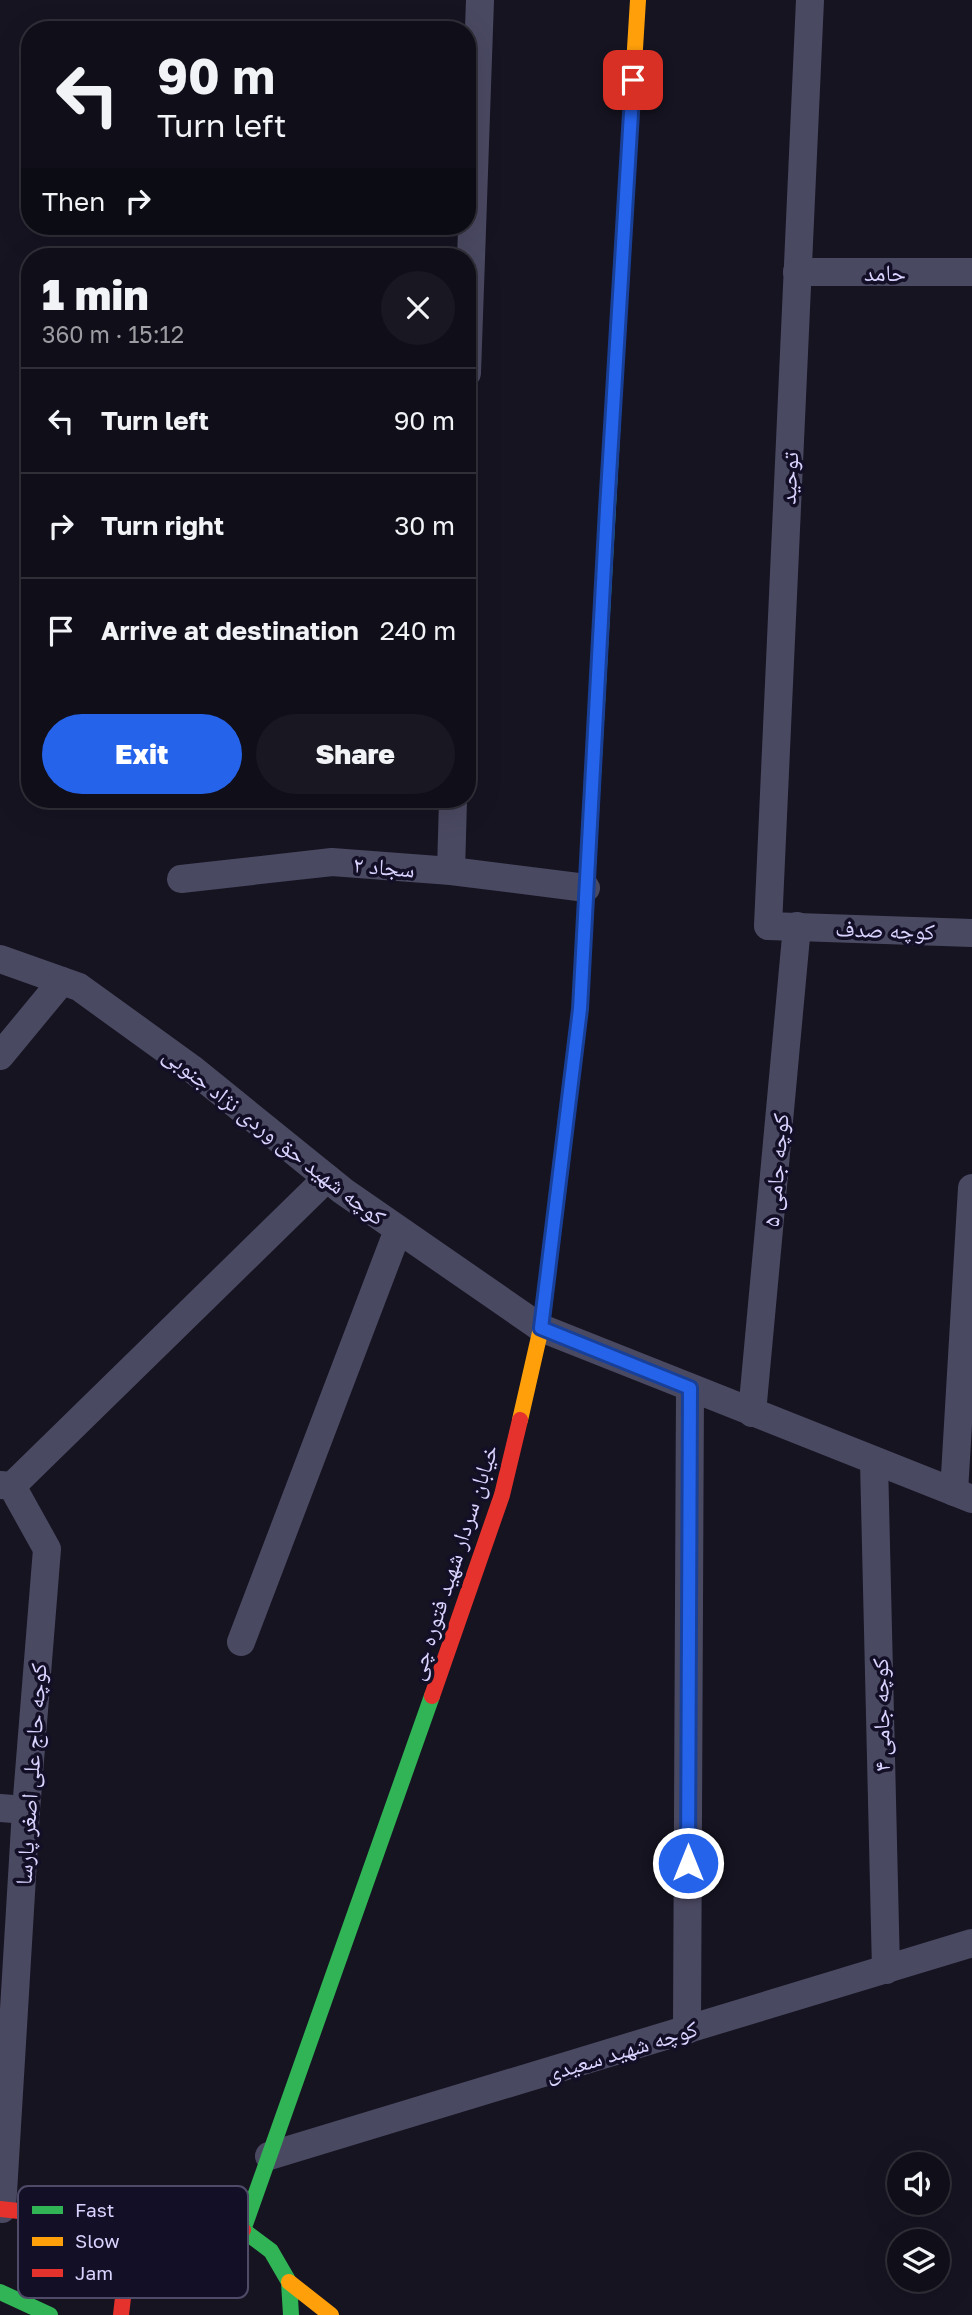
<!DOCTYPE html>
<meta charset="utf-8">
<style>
body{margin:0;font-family:"Golos Text","Noto Naskh Arabic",sans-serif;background:#191822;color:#f1f3f6;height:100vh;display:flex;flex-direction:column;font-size:26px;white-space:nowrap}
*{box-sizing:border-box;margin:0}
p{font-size:23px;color:#9c9ca2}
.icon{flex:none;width:38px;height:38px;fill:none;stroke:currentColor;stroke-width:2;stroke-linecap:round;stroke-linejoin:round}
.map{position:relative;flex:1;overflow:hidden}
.details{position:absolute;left:21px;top:248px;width:455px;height:560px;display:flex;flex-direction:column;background:#100f19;border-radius:28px;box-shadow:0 7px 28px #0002,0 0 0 2px #302f38}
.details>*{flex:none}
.top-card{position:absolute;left:21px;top:21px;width:455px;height:214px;border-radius:28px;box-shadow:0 7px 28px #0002,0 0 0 2px #302f38;background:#100f19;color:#f1f3f6;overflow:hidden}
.controls{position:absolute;left:887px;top:2152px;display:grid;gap:14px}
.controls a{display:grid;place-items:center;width:63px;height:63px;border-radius:50%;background:#100f19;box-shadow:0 7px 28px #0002,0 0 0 2px #302f38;font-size:35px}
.pin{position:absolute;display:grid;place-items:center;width:60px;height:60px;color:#fff;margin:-30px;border-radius:14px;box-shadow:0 4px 10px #0006}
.me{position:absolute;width:77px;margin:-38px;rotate:0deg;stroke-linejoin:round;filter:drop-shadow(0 0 5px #0008)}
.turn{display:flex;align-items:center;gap:24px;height:147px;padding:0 21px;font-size:32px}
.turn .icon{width:91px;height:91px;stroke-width:2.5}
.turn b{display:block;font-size:49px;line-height:60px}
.then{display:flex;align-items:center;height:66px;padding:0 21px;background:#0003;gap:14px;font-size:26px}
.round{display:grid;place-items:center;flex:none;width:74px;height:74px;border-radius:37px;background:#191822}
.summary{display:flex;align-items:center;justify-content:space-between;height:119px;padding:0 21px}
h1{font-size:42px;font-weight:800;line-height:52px}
.cta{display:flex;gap:14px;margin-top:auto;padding:14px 21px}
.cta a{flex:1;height:80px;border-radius:42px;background:#2563eb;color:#fff;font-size:28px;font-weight:800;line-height:80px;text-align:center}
.cta a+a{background:#191822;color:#f1f3f6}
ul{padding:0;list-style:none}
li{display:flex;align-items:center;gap:21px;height:105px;padding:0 21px;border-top:2px solid #302f38}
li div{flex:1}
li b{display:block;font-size:26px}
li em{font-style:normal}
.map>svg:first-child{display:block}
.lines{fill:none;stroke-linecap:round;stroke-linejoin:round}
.street{stroke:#4a4962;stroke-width:28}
.fast{stroke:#30b455;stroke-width:16}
.slow{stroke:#ff9f0a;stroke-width:16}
.jam{stroke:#e5322d;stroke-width:16}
.route-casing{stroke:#184099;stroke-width:18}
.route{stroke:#2563eb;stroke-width:12}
.labels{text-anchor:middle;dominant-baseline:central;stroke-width:7;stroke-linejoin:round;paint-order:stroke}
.street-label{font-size:23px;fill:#d9d4ff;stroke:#130f26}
.key{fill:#130f26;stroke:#4e4a67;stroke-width:2}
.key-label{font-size:19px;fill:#d9d4ff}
</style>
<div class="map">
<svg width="972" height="2315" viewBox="0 0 972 2315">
<rect width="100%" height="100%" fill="#161421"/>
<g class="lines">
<g class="street">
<path d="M 810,0 L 768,926 L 972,933"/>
<path d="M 797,272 L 972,272"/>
<path d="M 467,373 L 480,0"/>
<path d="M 451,871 L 453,800"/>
<path d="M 181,879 L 332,862 L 451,871 L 586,888"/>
<path d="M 0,959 L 79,987 L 191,1068 L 343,1191 L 541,1328 L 972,1499"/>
<path d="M 0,1056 L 62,981"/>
<path d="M 752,1413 L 797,926"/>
<path d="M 874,1461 L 886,1970"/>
<path d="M 0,1485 L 12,1486 L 47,1549 L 26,1810 L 2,2209"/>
<path d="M 12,1486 L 327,1178"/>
<path d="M 954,1492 L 972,1188"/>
<path d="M 241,1642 L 398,1230"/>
<path d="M 0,1808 L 26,1810"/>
<path d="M 687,2030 L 690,1388"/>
<path d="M 269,2156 L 972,1943"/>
</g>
<g class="fast">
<path d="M 561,1167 L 580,1009 L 620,291"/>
<path d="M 243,2230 L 432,1696"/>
<path d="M 243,2230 L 271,2251 L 289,2282 L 291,2315"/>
<path d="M 0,2292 L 50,2315"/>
</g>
<g class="slow">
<path d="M 620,291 L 638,0"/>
<path d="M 520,1420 L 541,1328 L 561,1167"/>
<path d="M 289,2282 L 331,2315"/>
</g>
<g class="jam">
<path d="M 432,1696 L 502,1495 L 520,1420"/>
<path d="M 0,2209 L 175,2228"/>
<path d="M 121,2315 L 125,2280 L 144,2249 L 175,2228 L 209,2222 L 243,2230"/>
</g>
</g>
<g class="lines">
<defs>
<path id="route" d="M 633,80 L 607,509 L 580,1009 L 541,1328 L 690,1388 L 688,1863"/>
</defs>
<use href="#route" class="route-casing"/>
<use href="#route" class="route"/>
</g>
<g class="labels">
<g class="street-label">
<text x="885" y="272">حامد</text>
<text transform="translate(788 478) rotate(-87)">توحید</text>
<text transform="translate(384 866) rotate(5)">سجاد ۲</text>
<text transform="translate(885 929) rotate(2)">کوچه صدف</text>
<text transform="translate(275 1135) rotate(38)">کوچه شهید حق وردی نژاد جنوبی</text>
<text transform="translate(775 1170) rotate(-85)">کوچه جامی ۵</text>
<text transform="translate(452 1562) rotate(-72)">خیابان سردار شهید فتوره چی</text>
<text transform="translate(880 1715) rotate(-91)">کوچه جامی ۴</text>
<text transform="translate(30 1774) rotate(-86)">کوچه حاج علی اصغر پارسا</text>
<text transform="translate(621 2050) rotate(-17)">کوچه شهید سعیدی</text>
</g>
</g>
<rect x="18" y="2186" width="230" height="112" rx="10" class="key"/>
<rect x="32" y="2206" width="31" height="8" fill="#30b455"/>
<rect x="32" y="2237" width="31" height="9" fill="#ff9f0a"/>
<rect x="32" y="2269" width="31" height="8" fill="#e5322d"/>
<g class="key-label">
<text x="75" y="2217">Fast</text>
<text x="75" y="2248">Slow</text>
<text x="75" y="2280">Jam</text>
</g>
</svg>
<div class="controls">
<a><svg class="icon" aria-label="sound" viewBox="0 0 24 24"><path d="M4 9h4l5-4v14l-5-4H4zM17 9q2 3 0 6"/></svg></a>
<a><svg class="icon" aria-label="layers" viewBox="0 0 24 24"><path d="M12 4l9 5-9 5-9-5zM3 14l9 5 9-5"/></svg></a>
</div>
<div class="pin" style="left:633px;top:80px;background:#d93025"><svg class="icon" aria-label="arrive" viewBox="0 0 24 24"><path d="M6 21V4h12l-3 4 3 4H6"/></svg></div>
<svg class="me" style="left:688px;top:1863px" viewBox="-20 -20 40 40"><circle r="17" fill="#2563eb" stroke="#fff" stroke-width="3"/><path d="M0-11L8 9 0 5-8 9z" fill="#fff"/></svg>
<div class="top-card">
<div class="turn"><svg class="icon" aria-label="left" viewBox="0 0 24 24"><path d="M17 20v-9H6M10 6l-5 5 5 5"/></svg><div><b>90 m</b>Turn left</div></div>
<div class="then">Then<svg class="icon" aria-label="right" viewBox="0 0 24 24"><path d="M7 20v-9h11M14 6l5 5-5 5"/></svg></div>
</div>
<section class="details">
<div class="summary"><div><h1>1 min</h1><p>360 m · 15:12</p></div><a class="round"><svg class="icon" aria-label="close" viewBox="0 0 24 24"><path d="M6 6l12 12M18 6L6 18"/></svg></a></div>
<ul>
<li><svg class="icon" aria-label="left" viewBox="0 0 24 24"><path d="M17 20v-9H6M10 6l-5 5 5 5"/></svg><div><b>Turn left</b></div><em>90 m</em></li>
<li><svg class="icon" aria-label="right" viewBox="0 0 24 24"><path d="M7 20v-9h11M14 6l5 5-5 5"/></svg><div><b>Turn right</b></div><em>30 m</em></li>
<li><svg class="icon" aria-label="arrive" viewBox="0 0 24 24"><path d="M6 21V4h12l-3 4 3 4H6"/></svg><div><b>Arrive at destination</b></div><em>240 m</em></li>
</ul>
<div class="cta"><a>Exit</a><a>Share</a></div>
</section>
</div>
